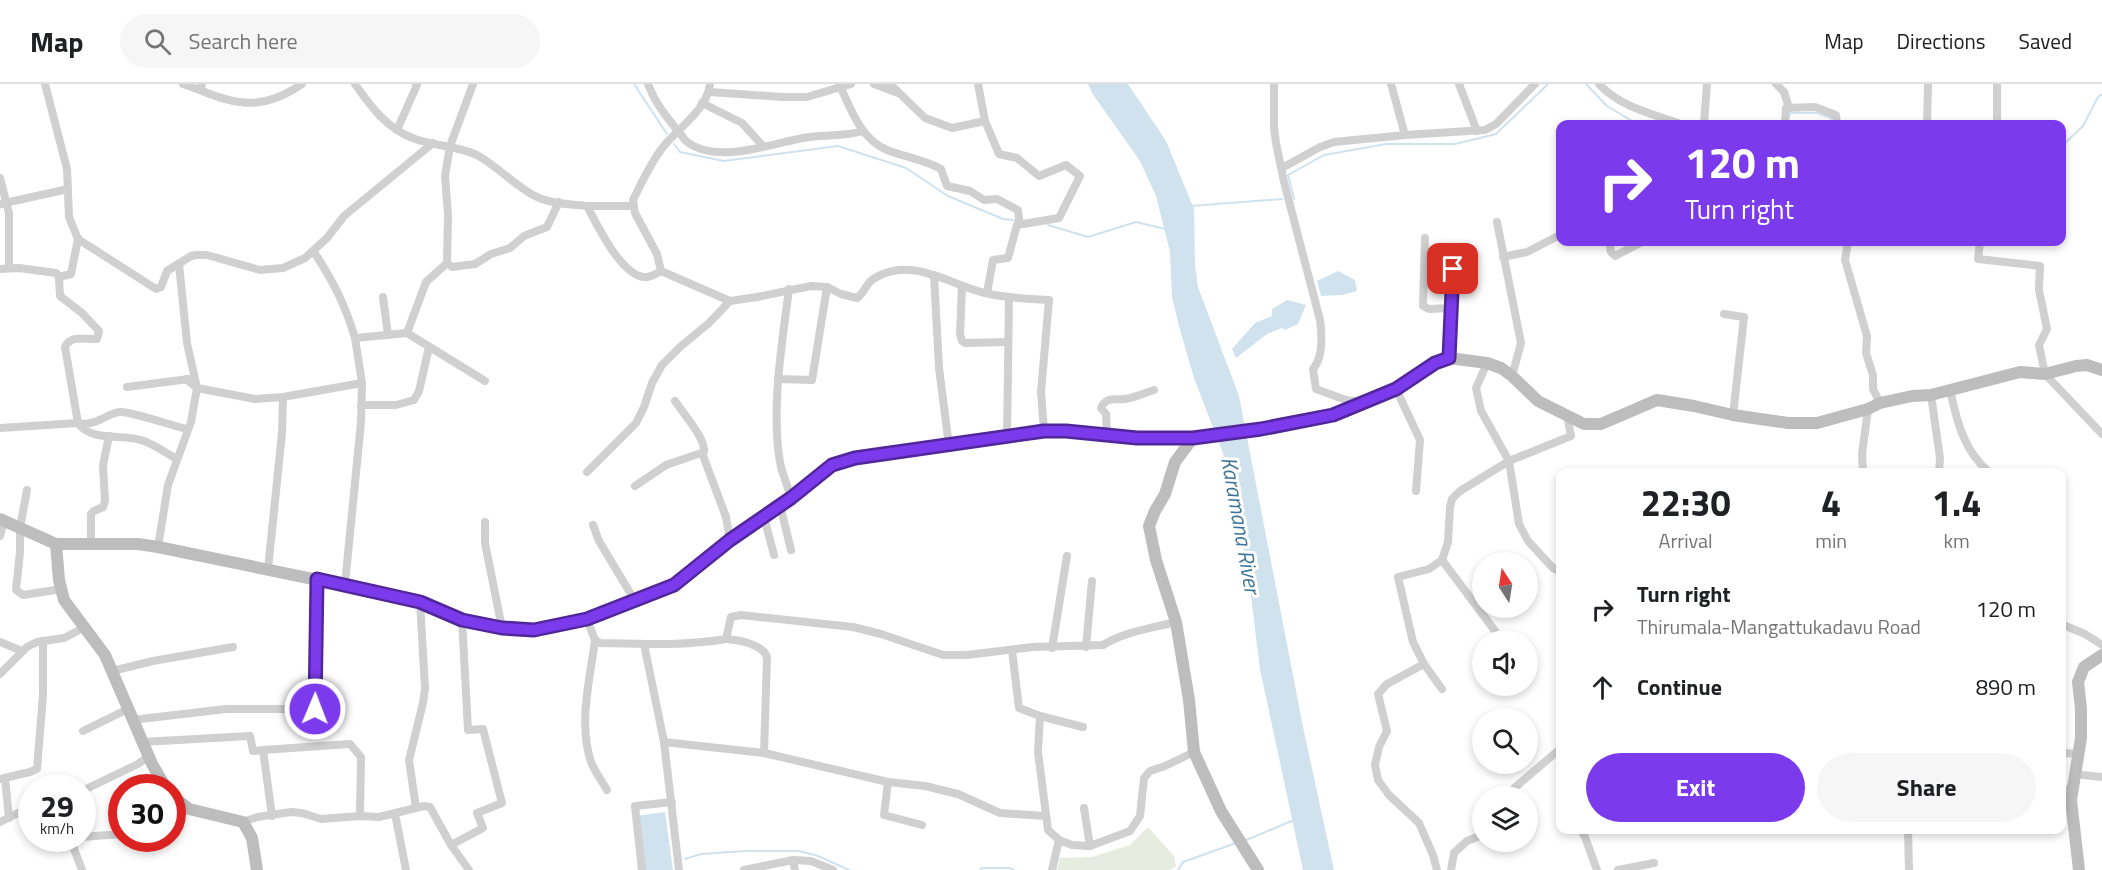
<!DOCTYPE html>
<style>
body{margin:0;font-family:"Titillium Web",sans-serif;background:#f6f6f6;color:#202124;height:100vh;display:flex;flex-direction:column;font-size:22px;white-space:nowrap}
*{box-sizing:border-box;margin:0}
p{font-size:20px;color:#757577}
.icon{flex:none;width:33px;height:33px;fill:none;stroke:currentColor;stroke-width:2;stroke-linecap:round;stroke-linejoin:round}
.map{position:relative;flex:1;overflow:hidden}
.panel{position:absolute;left:1556px;top:384px;width:510px;height:366px;display:flex;flex-direction:column;background:#fff;border-radius:12px;box-shadow:0 3px 9px #0003}
.panel>*{flex:none}
.guide{position:absolute;left:1556px;top:36px;width:510px;height:126px;border-radius:12px;box-shadow:0 3px 9px #0003;background:#7c3aed;color:#fff;overflow:hidden}
.needle{width:39px;rotate:348deg}
.controls{position:absolute;left:1472px;top:468px;display:grid;gap:12px}
.controls a{display:grid;place-items:center;width:66px;height:66px;border-radius:50%;background:#fff;box-shadow:0 3px 9px #0003;font-size:30px}
.speed{position:absolute;left:18px;top:690px;display:flex;gap:12px;font-size:30px;font-weight:700;text-align:center}
.speed>*{display:grid;place-content:center;width:78px;height:78px;border-radius:50%;background:#fff;box-shadow:0 3px 9px #0003;line-height:1}
.speed small{font-size:15px;font-weight:400}
.speed .limit{border:9px solid #d22;background:#fff;color:#111}
.pin{position:absolute;display:grid;place-items:center;width:51px;height:51px;color:#fff;margin:-26px;border-radius:12px;box-shadow:0 3px 9px #0006}
.me{position:absolute;width:66px;margin:-33px;rotate:1deg;stroke-linejoin:round;filter:drop-shadow(0 0 4px #0008)}
.turn{display:flex;align-items:center;gap:21px;height:126px;padding:0 30px;font-size:27px}
.turn .icon{width:78px;height:78px;stroke-width:2.5}
.turn b{display:block;font-size:42px;line-height:51px}
.eta{display:flex;justify-content:space-evenly;align-items:center;height:102px;text-align:center}
.eta b{font-size:36px;font-weight:700;line-height:42px}
.cta{display:flex;gap:12px;margin-top:auto;padding:12px 30px}
.cta a{flex:1;height:69px;border-radius:36px;background:#7c3aed;color:#fff;font-size:24px;font-weight:700;line-height:69px;text-align:center}
.cta a+a{background:#f6f6f6;color:#202124}
ul{padding:0;list-style:none}
li{display:flex;align-items:center;gap:18px;height:78px;padding:0 30px}
li div{flex:1}
li b{display:block;font-size:22px}
li em{font-style:normal}
header{display:flex;align-items:center;gap:36px;box-sizing:border-box;height:84px;padding:0 30px;background:#fff;border-bottom:2px solid #e0e0e0}
header strong{font-size:28px}
nav{display:flex;gap:33px;margin-inline-start:auto;font-size:21px}
.search{width:420px;height:54px;background:#f6f6f6;display:flex;align-items:center;gap:15px;box-sizing:border-box;padding:0 21px;border-radius:33px;color:#757577;font-size:22px}
.map>svg:first-child{display:block}
.green{fill:#e6ecdf}
.water{fill:#cfe2ee}
.lines{fill:none;stroke-linecap:round;stroke-linejoin:round}
.stream{stroke:#cfe2ee;stroke-width:2}
.street{stroke:#d0d0d0;stroke-width:8}
.secondary{stroke:#bdbdbd;stroke-width:12}
.route-casing{stroke:#51269a;stroke-width:15}
.route{stroke:#7c3aed;stroke-width:10}
.labels{text-anchor:middle;dominant-baseline:central;stroke-width:6;stroke-linejoin:round;paint-order:stroke}
.water-label{font-size:22px;font-style:italic;fill:#3f7597;stroke:#fff}
</style>
<header>
<strong>Map</strong>
<div class="search"><svg class="icon" aria-label="search" viewBox="0 0 24 24"><circle cx="10" cy="10" r="6"/><path d="M15 15l6 6"/></svg>Search here</div>
<nav><a>Map</a><a>Directions</a><a>Saved</a></nav>
</header>
<div class="map">
<svg width="2102" height="786" viewBox="0 0 2102 786">
<rect width="100%" height="100%" fill="#fff"/>
<path class="green" d="M 1148,743 L 1174,772 L 1176,782 L 1170,786 L 1057,786 L 1060,774 L 1092,773 L 1130,761 Z"/>
<g class="water">
<path d="M 1088,0 L 1128,0 L 1166,57 L 1194,125 L 1195,181 L 1198,203 L 1239,312 L 1303,643 L 1334,786 L 1303,786 L 1260,585 L 1248,488 L 1235,423 L 1223,369 L 1194,294 L 1179,242 L 1172,213 L 1170,168 L 1156,112 L 1140,77 L 1092,9 Z"/>
<path d="M 1338,187 L 1355,196 L 1357,207 L 1342,211 L 1321,212 L 1317,197 Z"/>
<path d="M 1287,216 L 1306,221 L 1298,240 L 1285,246 L 1282,244 L 1267,250 L 1236,274 L 1232,265 L 1255,239 L 1272,232 L 1272,225 Z"/>
<path d="M 665,728 L 673,786 L 643,786 L 635,732 Z"/>
</g>
<g class="lines">
<g class="stream">
<path d="M 634,0 L 667,50"/>
<path d="M 1586,0 L 1607,22 L 1637,40"/>
<path d="M 1789,32 L 1790,29 L 1817,29 L 1831,34 L 1832,40"/>
<path d="M 674,60 L 680,68 L 724,77 L 838,62 L 906,84 L 948,112 L 1003,135 L 1013,136"/>
<path d="M 2061,63 L 2083,42 L 2098,13 L 2102,10"/>
<path d="M 1294,115 L 1288,91 L 1324,71 L 1386,60 L 1455,60 L 1496,50 L 1548,0"/>
<path d="M 1190,122 L 1282,115"/>
<path d="M 1048,141 L 1088,153 L 1136,138 L 1165,145"/>
<path d="M 1244,757 L 1294,736"/>
<path d="M 685,775 L 701,770 L 745,767 L 799,767 L 818,772 L 849,786"/>
<path d="M 980,786 L 982,784 L 1010,784 L 1014,786"/>
<path d="M 1178,786 L 1183,778 L 1236,759"/>
</g>
<g class="street">
<path d="M 45,0 L 67,85 L 69,133 L 78,155 L 156,205 L 161,203 L 167,187 L 191,172 L 197,171 L 207,171 L 260,186 L 283,184 L 305,174 L 327,154 L 344,132 L 433,59"/>
<path d="M 183,0 L 200,6 L 202,0"/>
<path d="M 355,0 C 371,23 387,45 415,55 C 435,62 457,62 477,71 C 497,82 513,100 533,111 C 549,120 569,120 587,122 C 597,141 620,189 643,193 C 650,194 655,190 661,187 L 730,217 L 757,213 L 811,202 L 827,203 L 841,210 L 857,214 C 865,209 866,198 875,194 C 911,172 949,200 985,209 C 1006,214 1028,215 1049,216 L 1041,308 L 1044,347"/>
<path d="M 648,0 C 655,19 665,31 678,47 C 681,50 683,54 686,57 C 715,81 771,60 803,54 C 823,50 844,53 863,47"/>
<path d="M 874,0 L 898,9"/>
<path d="M 890,0 L 925,34 L 952,44 L 985,37 L 999,70 L 1017,74 L 1039,92 L 1066,81 L 1080,92 L 1059,134 L 1017,141 L 1008,174 L 993,176 L 987,209"/>
<path d="M 978,0 L 985,37"/>
<path d="M 1274,0 L 1274,43 L 1276,59 L 1284,98 L 1320,236 C 1322,251 1323,274 1313,285 L 1316,305 L 1346,316 L 1361,318"/>
<path d="M 1391,0 L 1405,51"/>
<path d="M 1459,0 L 1477,47"/>
<path d="M 1599,0 C 1620,23 1653,30 1681,40"/>
<path d="M 1776,0 L 1784,8 L 1789,24"/>
<path d="M 1997,0 L 1997,40"/>
<path d="M 840,2 C 851,26 861,55 887,66 C 904,73 924,75 941,85 L 947,102 L 970,107 L 984,116 L 997,115 L 1018,126 L 1019,135 L 1017,141"/>
<path d="M 200,6 C 239,23 266,25 302,0"/>
<path d="M 710,8 L 782,13 L 807,13 L 851,0"/>
<path d="M 702,19 L 742,39 L 763,62"/>
<path d="M 1704,40 L 1707,0"/>
<path d="M 1785,40 L 1786,24 L 1815,23 L 1836,31 L 1837,40"/>
<path d="M 1927,40 L 1928,0"/>
<path d="M 397,46 L 417,1 L 416,0"/>
<path d="M 1282,84 L 1320,63 L 1334,58 L 1405,51 L 1485,46 L 1496,40 L 1535,0"/>
<path d="M 0,94 L 9,129 L 9,183"/>
<path d="M 0,120 L 68,105"/>
<path d="M 587,122 L 633,122"/>
<path d="M 1497,138 L 1521,259 L 1512,292"/>
<path d="M 1425,154 L 1423,222 L 1429,225 L 1451,224"/>
<path d="M 1609,158 L 1611,168 L 1615,172 L 1642,158"/>
<path d="M 1848,158 L 1845,176 L 1867,252 L 1866,269 L 1873,291 L 1873,305 L 1880,319"/>
<path d="M 1980,158 L 1978,175 L 2040,182 L 2039,206 L 2047,245 L 2039,261 L 2045,290 L 2102,350"/>
<path d="M 314,168 C 333,197 345,220 355,254"/>
<path d="M 1503,173 L 1527,168 L 1560,151"/>
<path d="M 447,179 L 452,183 L 475,180 L 491,170 L 510,164 L 524,152 L 547,143 L 559,118"/>
<path d="M 0,185 L 19,184 L 56,189 L 59,193 L 60,212 L 82,229 L 99,247 L 97,255 C 85,256 71,250 65,263 L 78,339 C 98,343 108,327 122,328 C 140,330 169,341 187,345"/>
<path d="M 661,187 L 657,170 L 635,129 L 633,116 C 642,98 651,78 663,63 C 678,44 707,26 710,0"/>
<path d="M 934,191 L 939,284 L 949,362"/>
<path d="M 59,193 L 71,190 L 78,155"/>
<path d="M 962,202 L 960,250 L 962,257 L 965,259 L 1007,258"/>
<path d="M 789,205 C 782,259 770,330 781,383 C 784,393 788,404 791,414"/>
<path d="M 383,213 L 388,251"/>
<path d="M 1724,230 L 1744,233 L 1733,331"/>
<path d="M 407,249 L 485,297"/>
<path d="M 1449,274 L 1453,185"/>
<path d="M 1487,279 L 1476,304 L 1481,327 L 1509,377 L 1519,440 L 1528,457 L 1553,484 L 1560,488"/>
<path d="M 186,295 L 197,304 L 255,315 L 283,313 L 362,299 L 361,338 L 345,500"/>
<path d="M 778,295 L 812,296 L 827,203"/>
<path d="M 362,299 L 355,254 L 407,249 L 426,198 L 447,179 L 448,131 L 445,92 L 450,62 L 473,0"/>
<path d="M 127,303 L 189,295"/>
<path d="M 1396,305 L 1420,356 L 1416,407"/>
<path d="M 1950,306 C 1957,338 1964,367 1989,388"/>
<path d="M 1931,311 L 1940,374 L 1939,388"/>
<path d="M 361,321 L 396,321 L 414,316 L 419,307 L 429,263"/>
<path d="M 0,344 L 78,339 C 92,359 123,349 144,357 C 155,361 166,369 177,375"/>
<path d="M 1107,351 L 1106,330 L 1101,324 C 1107,312 1115,316 1125,315 C 1134,314 1145,309 1154,306"/>
<path d="M 1007,353 L 1009,213"/>
<path d="M 702,369 L 726,433 L 730,456"/>
<path d="M 587,388 L 636,339 L 644,323 L 652,299 L 662,281 L 680,263 L 709,239 L 730,217"/>
<path d="M 1863,388 L 1862,370 L 1868,325"/>
<path d="M 635,402 L 666,381 L 704,368 C 706,355 683,329 675,317"/>
<path d="M 27,406 L 20,444 L 20,468 L 16,506 L 23,511 L 62,505"/>
<path d="M 780,421 L 791,466"/>
<path d="M 764,433 L 774,471"/>
<path d="M 485,438 L 485,459 L 502,544"/>
<path d="M 593,441 L 599,457 L 635,517"/>
<path d="M 0,452 L 4,437"/>
<path d="M 91,459 L 91,430 L 94,427 L 103,423 L 105,417 L 103,381 L 109,352"/>
<path d="M 158,463 L 168,401 L 191,338 L 197,304 L 187,259 L 179,180"/>
<path d="M 1442,476 L 1498,551"/>
<path d="M 268,485 L 282,349 L 283,313"/>
<path d="M 587,535 L 595,556 L 600,559 C 642,560 685,562 726,555 L 731,533 L 741,531 L 853,543 L 881,550 L 943,571 L 967,571 L 1033,563 L 1103,561 C 1124,548 1152,544 1176,538"/>
<path d="M 2061,540 L 2085,550 L 2102,561"/>
<path d="M 726,555 C 739,556 762,560 767,573 L 764,669"/>
<path d="M 595,556 C 590,595 578,640 591,678 C 595,688 602,697 607,706"/>
<path d="M 0,558 L 22,567"/>
<path d="M 644,560 L 664,658 L 679,786"/>
<path d="M 1086,563 L 1092,497"/>
<path d="M 1052,564 L 1067,472"/>
<path d="M 1012,566 L 1019,624 L 1040,632 L 1038,668 L 1048,746 L 1059,756"/>
<path d="M 1424,580 L 1442,605"/>
<path d="M 112,587 L 153,577 L 233,563"/>
<path d="M 0,590 L 27,563 L 37,558 L 64,554 L 85,543"/>
<path d="M 315,625 L 317,495"/>
<path d="M 1040,632 L 1083,643"/>
<path d="M 132,636 L 226,625 L 333,625"/>
<path d="M 83,647 L 128,625"/>
<path d="M 142,658 L 250,652 L 253,667 L 263,666 L 272,732"/>
<path d="M 664,658 L 764,669 L 888,698 L 925,702 L 958,710 L 1000,729 L 1045,732"/>
<path d="M 263,666 L 350,660 L 361,673 L 360,732"/>
<path d="M 2061,669 L 2079,670"/>
<path d="M 2074,690 L 2102,693"/>
<path d="M 5,694 L 9,734"/>
<path d="M 0,695 L 30,688 L 37,685 L 43,611 L 43,557"/>
<path d="M 888,698 L 884,731 L 922,741"/>
<path d="M 139,704 L 159,692"/>
<path d="M 2061,706 L 2072,705"/>
<path d="M 82,707 L 138,680 L 149,672"/>
<path d="M 1505,712 L 1560,665"/>
<path d="M 416,724 L 409,676 L 423,619 L 425,604 L 420,517"/>
<path d="M 1084,724 L 1090,762"/>
<path d="M 395,730 L 406,786"/>
<path d="M 0,738 L 32,722"/>
<path d="M 243,738 L 257,733 L 291,728 L 302,729 L 321,735 L 360,732 L 379,733 L 424,722 L 430,723 L 451,761 L 469,786"/>
<path d="M 1581,746 L 1585,753 L 1597,786"/>
<path d="M 1908,746 L 1909,786"/>
<path d="M 82,753 L 122,750"/>
<path d="M 78,754 L 71,757 L 82,786"/>
<path d="M 451,761 L 483,744 L 477,729 L 502,719 L 483,645 L 468,646 L 462,535"/>
<path d="M 793,776 L 795,786"/>
<path d="M 642,786 L 635,722 L 672,718"/>
<path d="M 744,786 L 793,776 L 811,777 L 833,786"/>
<path d="M 1052,786 L 1059,756 L 1072,761 L 1090,762 L 1130,747 L 1140,732 L 1144,694 L 1150,687 L 1165,682 L 1194,668"/>
<path d="M 1437,786 L 1433,771 L 1419,739 L 1389,711 L 1378,696 L 1375,681 L 1379,663 L 1387,647 L 1378,610 L 1387,600 L 1424,580 L 1413,558 L 1398,493 L 1429,485 L 1442,476 L 1448,458 L 1450,423 L 1452,415 L 1460,407 L 1509,377 L 1571,352 L 1567,331"/>
<path d="M 1451,786 L 1454,769 L 1467,757 L 1482,751"/>
<path d="M 1618,786 L 1654,779"/>
</g>
<g class="secondary">
<path d="M 1193,354 L 1175,378 L 1165,410 L 1155,427 L 1149,442 L 1156,476 L 1176,538 L 1189,616 L 1194,668 L 1221,727 L 1258,786"/>
<path d="M 0,435 L 56,460 L 138,460 L 158,463 L 420,517 L 462,535 L 502,544 L 534,546 L 587,535 L 674,501 L 730,456 L 791,414 L 832,381 L 855,374 L 1044,347 L 1067,347 L 1137,354 L 1193,354 L 1261,344 L 1333,331 L 1396,305 L 1435,279 L 1449,274 L 1487,279 L 1501,284 L 1512,292 L 1538,317 L 1584,340 L 1601,340 L 1657,316 L 1694,322 L 1733,331 L 1788,339 L 1817,339 L 1868,325 L 1880,319 L 1912,312 L 1931,311 L 2020,288 L 2045,290 L 2076,282 L 2087,281 L 2102,286"/>
<path d="M 56,460 L 59,496 L 64,516 L 105,571 L 152,680 L 166,704"/>
<path d="M 172,712 L 189,725 L 243,738 L 252,754 L 257,786"/>
<path d="M 2079,786 L 2071,716 L 2081,654 L 2081,625 L 2078,598 L 2084,583 L 2102,571"/>
</g>
</g>
<g class="lines">
<defs>
<path id="route" d="M 315,625 L 317,495 L 420,518 L 462,536 L 502,544 L 534,546 L 587,535 L 674,501 L 730,456 L 791,414 L 832,381 L 855,374 L 1044,347 L 1066,347 L 1137,354 L 1193,354 L 1261,345 L 1333,331 L 1396,305 L 1435,279 L 1449,274 L 1453,185"/>
</defs>
<use href="#route" class="route-casing"/>
<use href="#route" class="route"/>
</g>
<g class="labels">
<g class="water-label">
<text transform="translate(1241 441) rotate(80)">Karamana River</text>
</g>
</g>
</svg>
<div class="controls">
<a><svg class="needle" viewBox="-14 -14 28 28"><path d="M0-13l5 13h-10z" fill="#e53935"/><path d="M0 13l5-13h-10z" fill="#757577"/></svg></a>
<a><svg class="icon" aria-label="sound" viewBox="0 0 24 24"><path d="M4 9h4l5-4v14l-5-4H4zM17 9q2 3 0 6"/></svg></a>
<a><svg class="icon" aria-label="search" viewBox="0 0 24 24"><circle cx="10" cy="10" r="6"/><path d="M15 15l6 6"/></svg></a>
<a><svg class="icon" aria-label="layers" viewBox="0 0 24 24"><path d="M12 4l9 5-9 5-9-5zM3 14l9 5 9-5"/></svg></a>
</div>
<div class="speed"><div>29<small>km/h</small></div><div class="limit">30</div></div>
<div class="pin" style="left:1453px;top:185px;background:#d93025"><svg class="icon" aria-label="arrive" viewBox="0 0 24 24"><path d="M6 21V4h12l-3 4 3 4H6"/></svg></div>
<svg class="me" style="left:315px;top:625px" viewBox="-20 -20 40 40"><circle r="17" fill="#7c3aed" stroke="#fff" stroke-width="3"/><path d="M0-11L8 9 0 5-8 9z" fill="#fff"/></svg>
<div class="guide">
<div class="turn"><svg class="icon" aria-label="right" viewBox="0 0 24 24"><path d="M7 20v-9h11M14 6l5 5-5 5"/></svg><div><b>120 m</b>Turn right</div></div>
</div>
<section class="panel">
<div class="eta">
<div><b>22:30</b><p>Arrival</p></div>
<div><b>4</b><p>min</p></div>
<div><b>1.4</b><p>km</p></div>
</div>
<ul>
<li><svg class="icon" aria-label="right" viewBox="0 0 24 24"><path d="M7 20v-9h11M14 6l5 5-5 5"/></svg><div><b>Turn right</b><p>Thirumala-Mangattukadavu Road</p></div><em>120 m</em></li>
<li><svg class="icon" aria-label="ahead" viewBox="0 0 24 24"><path d="M12 20V5M6 11l6-6 6 6"/></svg><div><b>Continue</b></div><em>890 m</em></li>
</ul>
<div class="cta"><a>Exit</a><a>Share</a></div>
</section>
</div>
